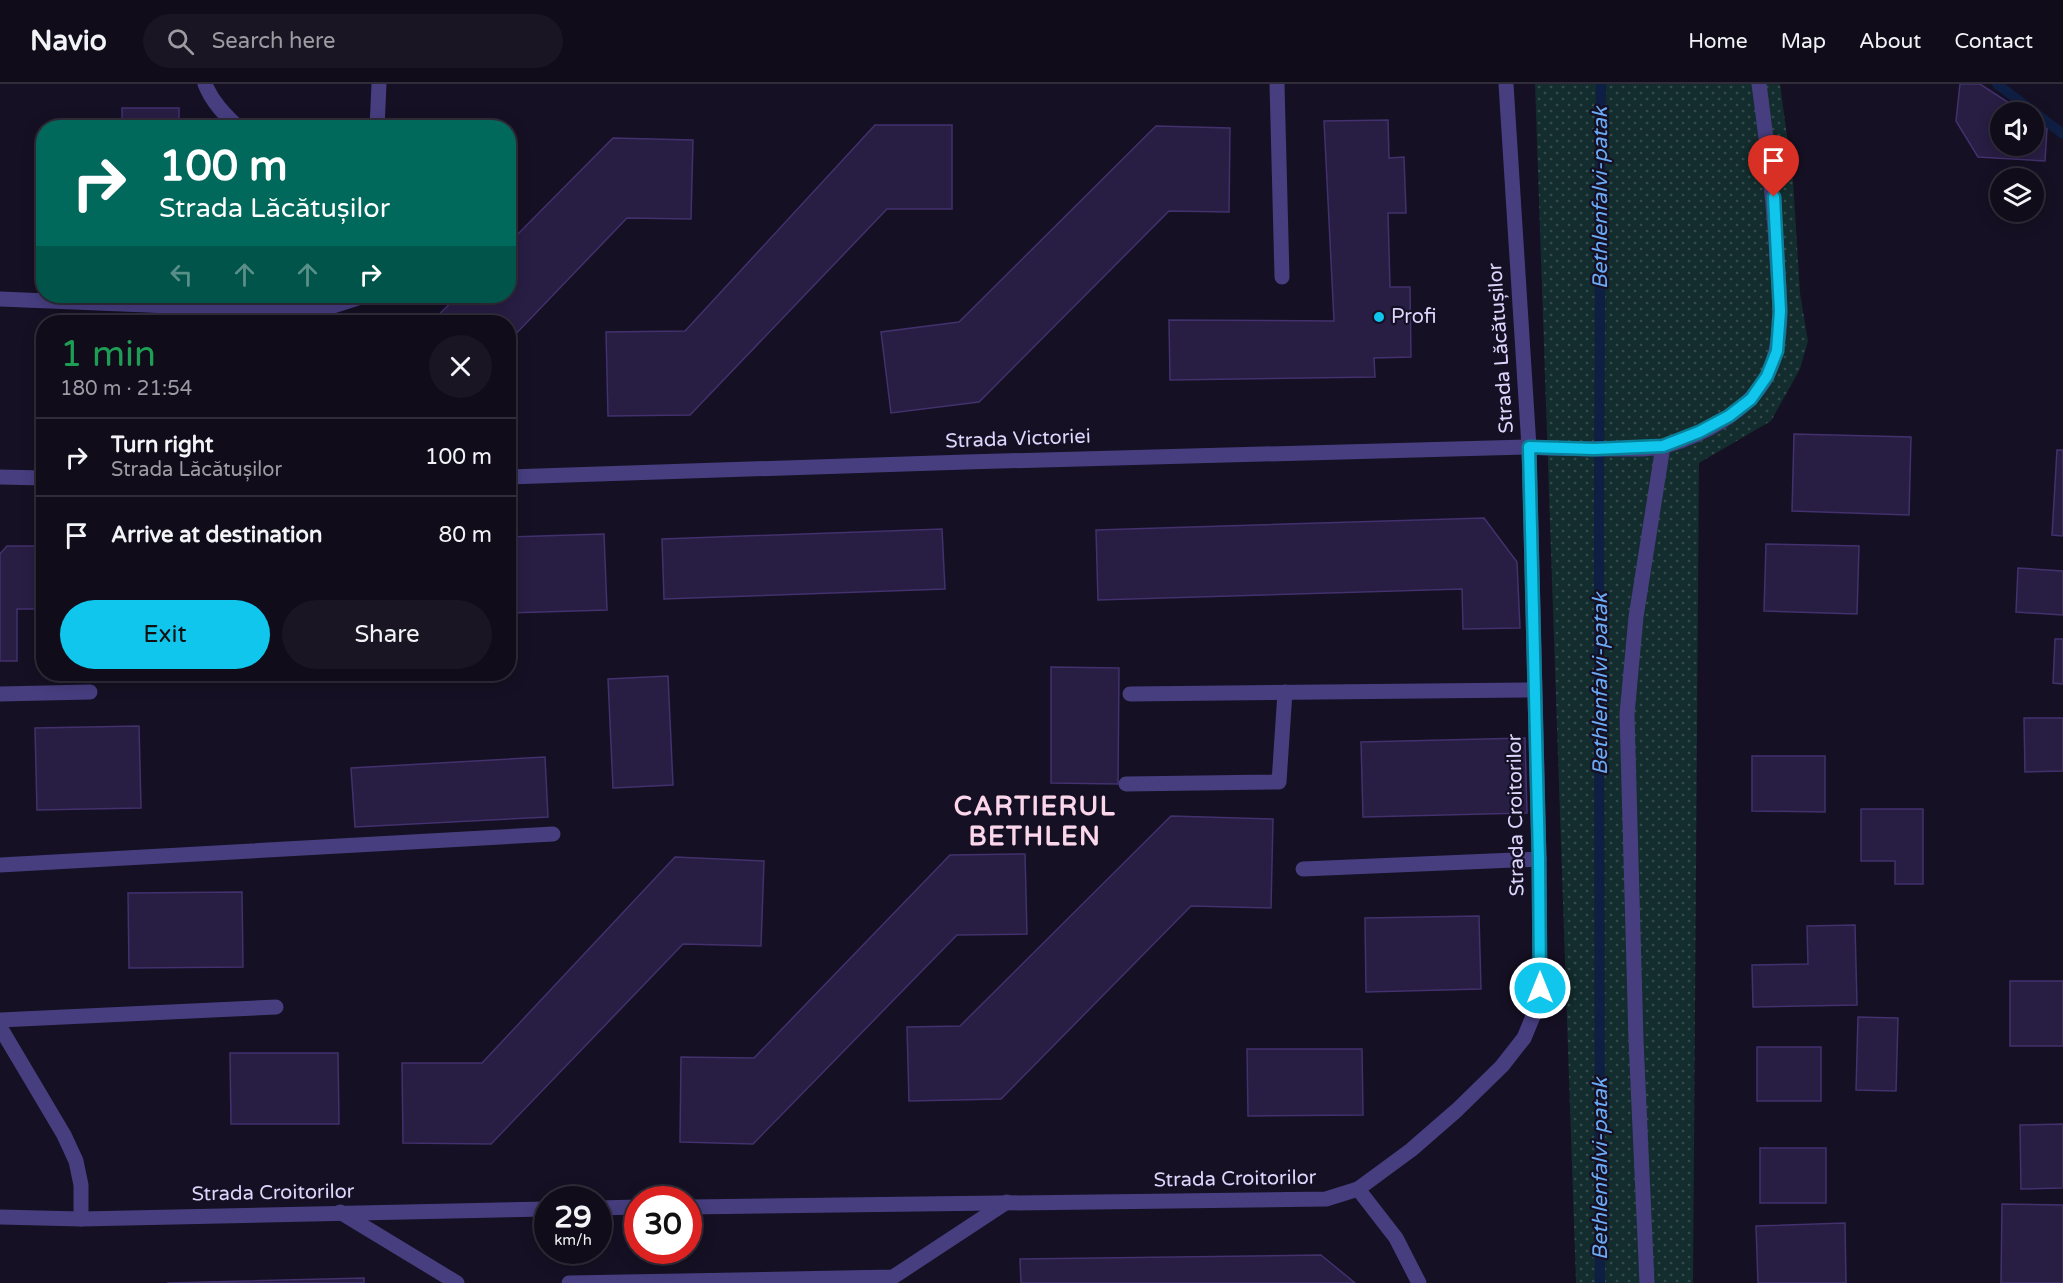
<!DOCTYPE html>
<meta charset="utf-8">
<style>
body{margin:0;font-family:"Varela Round",sans-serif;background:#191523;color:#f1f3f6;height:100vh;display:flex;flex-direction:column;font-size:22px;white-space:nowrap}
*{box-sizing:border-box;margin:0}
p{font-size:20px;color:#9c9ba2}
.icon{flex:none;width:33px;height:33px;fill:none;stroke:currentColor;stroke-width:2;stroke-linecap:round;stroke-linejoin:round}
.map{position:relative;flex:1;overflow:hidden}
.drawer{position:absolute;left:36px;top:231px;width:480px;height:366px;display:flex;flex-direction:column;background:#100c1a;border-radius:24px;box-shadow:0 3px 15px #0003,0 0 0 2px #302c39}
.drawer>*{flex:none}
.top-card{position:absolute;left:36px;top:36px;width:480px;height:183px;border-radius:24px;box-shadow:0 3px 15px #0003,0 0 0 2px #302c39;background:#00695c;color:#fff;overflow:hidden}
.buttons{position:absolute;left:1990px;top:18px;display:grid;gap:12px}
.buttons a{display:grid;place-items:center;width:54px;height:54px;border-radius:50%;background:#100c1a;box-shadow:0 3px 15px #0003,0 0 0 2px #302c39;font-size:30px}
.speed{position:absolute;left:534px;top:1102px;display:flex;gap:12px;font-size:30px;font-weight:700;text-align:center}
.speed>*{display:grid;place-content:center;width:78px;height:78px;border-radius:50%;background:#100c1a;box-shadow:0 3px 15px #0003,0 0 0 2px #302c39;line-height:1}
.speed small{font-size:15px;font-weight:400}
.speed .limit{border:9px solid #d22;background:#fff;color:#111}
.pin{position:absolute;display:grid;place-items:center;width:51px;height:51px;color:#fff;margin:-62px -26px;border-radius:50% 50% 50% 0;rotate:-45deg;box-shadow:0 0 6px #0007}
.pin .icon{rotate:45deg}
.me{position:absolute;width:66px;margin:-33px;rotate:0deg;stroke-linejoin:round;filter:drop-shadow(0 0 4px #0008)}
.turn{display:flex;align-items:center;gap:21px;height:126px;padding:0 24px;font-size:27px}
.turn .icon{width:78px;height:78px;stroke-width:2.5}
.turn b{display:block;font-size:42px;line-height:51px}
.lanes{display:flex;align-items:center;height:57px;padding:0 24px;background:#0003;justify-content:center;gap:30px;direction:ltr}
.lanes .off{opacity:.35}
.round{display:grid;place-items:center;flex:none;width:63px;height:63px;border-radius:32px;background:#191523}
.summary{display:flex;align-items:center;justify-content:space-between;height:102px;padding:0 24px}
h1{font-size:36px;font-weight:600;line-height:45px;color:#1e9e55}
.primary-button{display:flex;gap:12px;margin-top:auto;padding:12px 24px}
.primary-button a{flex:1;height:69px;border-radius:36px;background:#10c6ed;color:#111;font-size:24px;font-weight:600;line-height:69px;text-align:center}
.primary-button a+a{background:#191523;color:#f1f3f6}
ul{padding:0;list-style:none}
li{display:flex;align-items:center;gap:18px;height:78px;padding:0 24px;border-top:2px solid #302c39}
li div{flex:1}
li b{display:block;font-size:22px}
li em{font-style:normal}
header{display:flex;align-items:center;gap:36px;box-sizing:border-box;height:84px;padding:0 30px;background:#100c1a;border-bottom:2px solid #302c39}
header strong{font-size:28px}
nav{display:flex;gap:33px;margin-inline-start:auto;font-size:21px}
.search{width:420px;height:54px;background:#191523;display:flex;align-items:center;gap:15px;box-sizing:border-box;padding:0 21px;border-radius:33px;color:#9c9ba2;font-size:22px}
.map>svg:first-child{display:block}
.grass{fill:url(#grass-dots)}
.lines{fill:none;stroke-linecap:round;stroke-linejoin:round}
.stream{stroke:#0f1e43;stroke-width:10}
.building{fill:#281d43;stroke:#42316d;stroke-width:1.5}
.lane{stroke:#463e7f;stroke-width:15}
.street{stroke:#463e7f;stroke-width:15}
.route-casing{stroke:#0a819a;stroke-width:15}
.route{stroke:#10c6ed;stroke-width:10}
.poi-dot{fill:#10c6ed;stroke:#151023;stroke-width:2}
.labels{text-anchor:middle;dominant-baseline:central;stroke-width:4.5;stroke-linejoin:round;paint-order:stroke}
.poi-label{font-size:20px;fill:#ddd5fc;stroke:#151023;text-anchor:start}
.street-label{font-size:20px;fill:#ddd5fc;stroke:#151023}
.water-label{font-size:21px;font-style:italic;fill:#6aaaf5;stroke:#151023}
.district-label{font-size:26px;font-weight:bold;letter-spacing:1.5px;fill:#fcd7ec;stroke:#151023}
</style>
<header>
<strong>Navio</strong>
<div class="search"><svg class="icon" aria-label="search" viewBox="0 0 24 24"><circle cx="10" cy="10" r="6"/><path d="M15 15l6 6"/></svg>Search here</div>
<nav><a>Home</a><a>Map</a><a>About</a><a>Contact</a></nav>
</header>
<div class="map">
<svg width="2063" height="1199" viewBox="0 0 2063 1199">
<defs>
<pattern id="grass-dots" width="8" height="8" patternUnits="userSpaceOnUse" patternTransform="scale(1.5)"><rect width="8" height="8" fill="#132c2d"/><path d="M2 2h.1M6 6h.1" fill="none" stroke="#354a4c" stroke-width="1.8" stroke-linecap="round"/></pattern>
</defs>
<rect width="100%" height="100%" fill="#151023"/>
<path class="grass" d="M 1535,0 L 1780,0 L 1793,96 L 1800,209 L 1808,257 L 1800,285 L 1771,337 L 1699,379 L 1693,1199 L 1576,1199 Z"/>
<g class="lines">
<g class="stream">
<path d="M 1997,0 L 2063,50"/>
<path d="M 1600,1199 L 1599,432 L 1601,0"/>
</g>
</g>
<g class="building">
<path d="M 1960,0 L 1980,0 L 2023,28 L 2001,28 L 2001,62 L 2034,62 L 2034,36 L 2047,45 L 2045,77 L 1978,73 L 1956,37 Z"/>
<rect x="122" y="24" width="57" height="20"/>
<path d="M 1388,36 L 1389,74 L 1404,73 L 1406,129 L 1388,129 L 1390,203 L 1410,203 L 1411,273 L 1374,274 L 1375,293 L 1170,296 L 1169,236 L 1334,237 L 1324,37 Z"/>
<path d="M 875,41 L 952,41 L 952,125 L 887,125 L 690,331 L 608,332 L 606,248 L 685,247 Z"/>
<path d="M 1156,42 L 1230,44 L 1229,128 L 1169,127 L 979,318 L 891,329 L 881,248 L 959,238 Z"/>
<path d="M 613,54 L 693,56 L 691,135 L 627,134 L 508,258 L 508,238 L 431,238 L 458,212 L 508,212 L 508,160 Z"/>
<path d="M 1794,350 L 1911,353 L 1909,431 L 1792,427 Z"/>
<path d="M 2057,366 L 2063,366 L 2063,452 L 2052,451 Z"/>
<path d="M 1484,434 L 1517,478 L 1520,544 L 1463,545 L 1462,505 L 1098,516 L 1096,446 Z"/>
<path d="M 942,445 L 945,505 L 664,515 L 662,455 Z"/>
<path d="M 604,450 L 607,526 L 508,529 L 508,453 Z"/>
<path d="M 1766,460 L 1859,462 L 1857,530 L 1764,527 Z"/>
<path d="M 7,462 L 44,462 L 44,525 L 17,525 L 17,577 L 0,577 L 0,470 Z"/>
<path d="M 2018,484 L 2063,487 L 2063,531 L 2016,528 Z"/>
<path d="M 2055,555 L 2063,555 L 2063,600 L 2053,599 Z"/>
<path d="M 1051,583 L 1119,584 L 1118,700 L 1051,699 Z"/>
<path d="M 668,592 L 673,701 L 613,704 L 608,595 Z"/>
<path d="M 2024,634 L 2063,634 L 2063,687 L 2025,688 Z"/>
<path d="M 139,642 L 141,724 L 37,726 L 35,644 Z"/>
<path d="M 1525,654 L 1527,729 L 1363,733 L 1361,658 Z"/>
<path d="M 1752,672 L 1825,672 L 1825,728 L 1752,727 Z"/>
<path d="M 545,673 L 548,733 L 355,743 L 351,684 Z"/>
<path d="M 1861,725 L 1923,725 L 1923,800 L 1895,800 L 1895,777 L 1861,777 Z"/>
<path d="M 1171,732 L 1273,735 L 1271,824 L 1191,822 L 1001,1015 L 909,1017 L 907,943 L 960,942 Z"/>
<path d="M 1025,770 L 1027,850 L 957,851 L 753,1060 L 680,1058 L 681,973 L 754,974 L 950,771 Z"/>
<path d="M 675,773 L 764,777 L 761,862 L 683,860 L 491,1060 L 403,1059 L 402,979 L 482,979 Z"/>
<path d="M 242,808 L 243,883 L 129,884 L 128,809 Z"/>
<path d="M 1479,832 L 1481,905 L 1366,908 L 1365,834 Z"/>
<path d="M 1855,841 L 1857,921 L 1753,923 L 1752,881 L 1808,880 L 1807,842 Z"/>
<rect x="2010" y="897" width="53" height="65"/>
<path d="M 1858,933 L 1898,934 L 1896,1007 L 1856,1006 Z"/>
<rect x="1757" y="963" width="64" height="54"/>
<path d="M 1247,965 L 1362,965 L 1363,1031 L 1248,1032 Z"/>
<path d="M 230,969 L 338,969 L 339,1040 L 231,1040 Z"/>
<path d="M 2063,1040 L 2063,1104 L 2021,1105 L 2020,1041 Z"/>
<rect x="1760" y="1064" width="66" height="55"/>
<path d="M 2002,1120 L 2063,1121 L 2063,1199 L 2001,1199 Z"/>
<path d="M 1845,1139 L 1846,1199 L 1758,1199 L 1756,1142 Z"/>
<path d="M 1321,1171 L 1355,1199 L 1021,1199 L 1020,1175 Z"/>
<path d="M 364,1194 L 364,1199 L 167,1199 Z"/>
</g>
<g class="lines">
<g class="lane">
<path d="M 1277,0 L 1282,193"/>
<path d="M 377,44 L 379,0"/>
<path d="M 0,215 L 314,228 L 364,212"/>
<path d="M 0,610 L 90,608"/>
<path d="M 1130,610 L 1534,606"/>
<path d="M 1126,700 L 1279,698 L 1285,608"/>
<path d="M 0,781 L 553,750"/>
<path d="M 1303,785 L 1539,775"/>
<path d="M 0,936 L 276,923"/>
<path d="M 1358,1105 L 1396,1154 L 1419,1199"/>
<path d="M 340,1128 L 457,1199"/>
<path d="M 569,1199 L 893,1193 L 1007,1118"/>
</g>
<g class="street">
<path d="M 205,0 C 212,18 225,31 239,44"/>
<path d="M 313,212 L 314,238"/>
<path d="M 0,393 L 44,394"/>
<path d="M 508,393 L 966,378 L 1529,363 C 1559,365 1589,365 1619,365 C 1634,365 1651,366 1665,362 C 1703,351 1748,328 1767,292 C 1785,256 1780,214 1777,176 C 1774,117 1767,59 1759,0"/>
<path d="M 0,943 L 64,1051 L 76,1077 L 81,1101 L 81,1135"/>
<path d="M 688,1123 L 1326,1115 L 1358,1105 L 1411,1066 L 1457,1026 L 1502,982 L 1524,954 L 1534,930 L 1540,904 L 1539,775 L 1529,363 L 1506,0"/>
<path d="M 598,1124 L 638,1123"/>
<path d="M 0,1133 L 81,1135 L 548,1125"/>
<path d="M 1647,1199 L 1636,956 L 1627,630 L 1636,533 L 1663,362"/>
</g>
</g>
<g class="lines">
<defs>
<path id="route" d="M 1540,904 L 1539,775 L 1529,363 L 1594,365 L 1663,362 L 1699,348 L 1729,332 L 1751,315 L 1767,292 L 1777,267 L 1780,227 L 1774,113"/>
</defs>
<use href="#route" class="route-casing"/>
<use href="#route" class="route"/>
</g>
<circle class="poi-dot" cx="1379" cy="233" r="6"/>
<g class="labels">
<g class="poi-label">
<text x="1391" y="233">Profi</text>
</g>
<g class="street-label">
<text transform="translate(1501 264) rotate(-94)">Strada Lăcătușilor</text>
<text transform="translate(1018 355) rotate(-2)">Strada Victoriei</text>
<text transform="translate(1516 731) rotate(-91)">Strada Croitorilor</text>
<text transform="translate(1235 1095) rotate(-1)">Strada Croitorilor</text>
<text transform="translate(273 1109) rotate(-1)">Strada Croitorilor</text>
</g>
<g class="water-label">
<text transform="translate(1600 114) rotate(-90)">Bethlenfalvi-patak</text>
<text transform="translate(1600 600) rotate(-90)">Bethlenfalvi-patak</text>
<text transform="translate(1600 1085) rotate(-90)">Bethlenfalvi-patak</text>
</g>
<g class="district-label">
<text x="1035" y="722">CARTIERUL<tspan x="1035" dy="30">BETHLEN</tspan></text>
</g>
</g>
</svg>
<div class="buttons">
<a><svg class="icon" aria-label="sound" viewBox="0 0 24 24"><path d="M4 9h4l5-4v14l-5-4H4zM17 9q2 3 0 6"/></svg></a>
<a><svg class="icon" aria-label="layers" viewBox="0 0 24 24"><path d="M12 4l9 5-9 5-9-5zM3 14l9 5 9-5"/></svg></a>
</div>
<div class="speed"><div>29<small>km/h</small></div><div class="limit">30</div></div>
<div class="pin" style="left:1774px;top:113px;background:#d93025"><svg class="icon" aria-label="arrive" viewBox="0 0 24 24"><path d="M6 21V4h12l-3 4 3 4H6"/></svg></div>
<svg class="me" style="left:1540px;top:904px" viewBox="-20 -20 40 40"><circle r="17" fill="#10c6ed" stroke="#fff" stroke-width="3"/><path d="M0-11L8 9 0 5-8 9z" fill="#fff"/></svg>
<div class="top-card">
<div class="turn"><svg class="icon" aria-label="right" viewBox="0 0 24 24"><path d="M7 20v-9h11M14 6l5 5-5 5"/></svg><div><b>100 m</b>Strada Lăcătușilor</div></div>
<div class="lanes"><svg class="icon off" aria-label="left" viewBox="0 0 24 24"><path d="M17 20v-9H6M10 6l-5 5 5 5"/></svg><svg class="icon off" aria-label="ahead" viewBox="0 0 24 24"><path d="M12 20V5M6 11l6-6 6 6"/></svg><svg class="icon off" aria-label="ahead" viewBox="0 0 24 24"><path d="M12 20V5M6 11l6-6 6 6"/></svg><svg class="icon" aria-label="right" viewBox="0 0 24 24"><path d="M7 20v-9h11M14 6l5 5-5 5"/></svg></div>
</div>
<section class="drawer">
<div class="summary"><div><h1>1 min</h1><p>180 m · 21:54</p></div><a class="round"><svg class="icon" aria-label="close" viewBox="0 0 24 24"><path d="M6 6l12 12M18 6L6 18"/></svg></a></div>
<ul>
<li><svg class="icon" aria-label="right" viewBox="0 0 24 24"><path d="M7 20v-9h11M14 6l5 5-5 5"/></svg><div><b>Turn right</b><p>Strada Lăcătușilor</p></div><em>100 m</em></li>
<li><svg class="icon" aria-label="arrive" viewBox="0 0 24 24"><path d="M6 21V4h12l-3 4 3 4H6"/></svg><div><b>Arrive at destination</b></div><em>80 m</em></li>
</ul>
<div class="primary-button"><a>Exit</a><a>Share</a></div>
</section>
</div>
